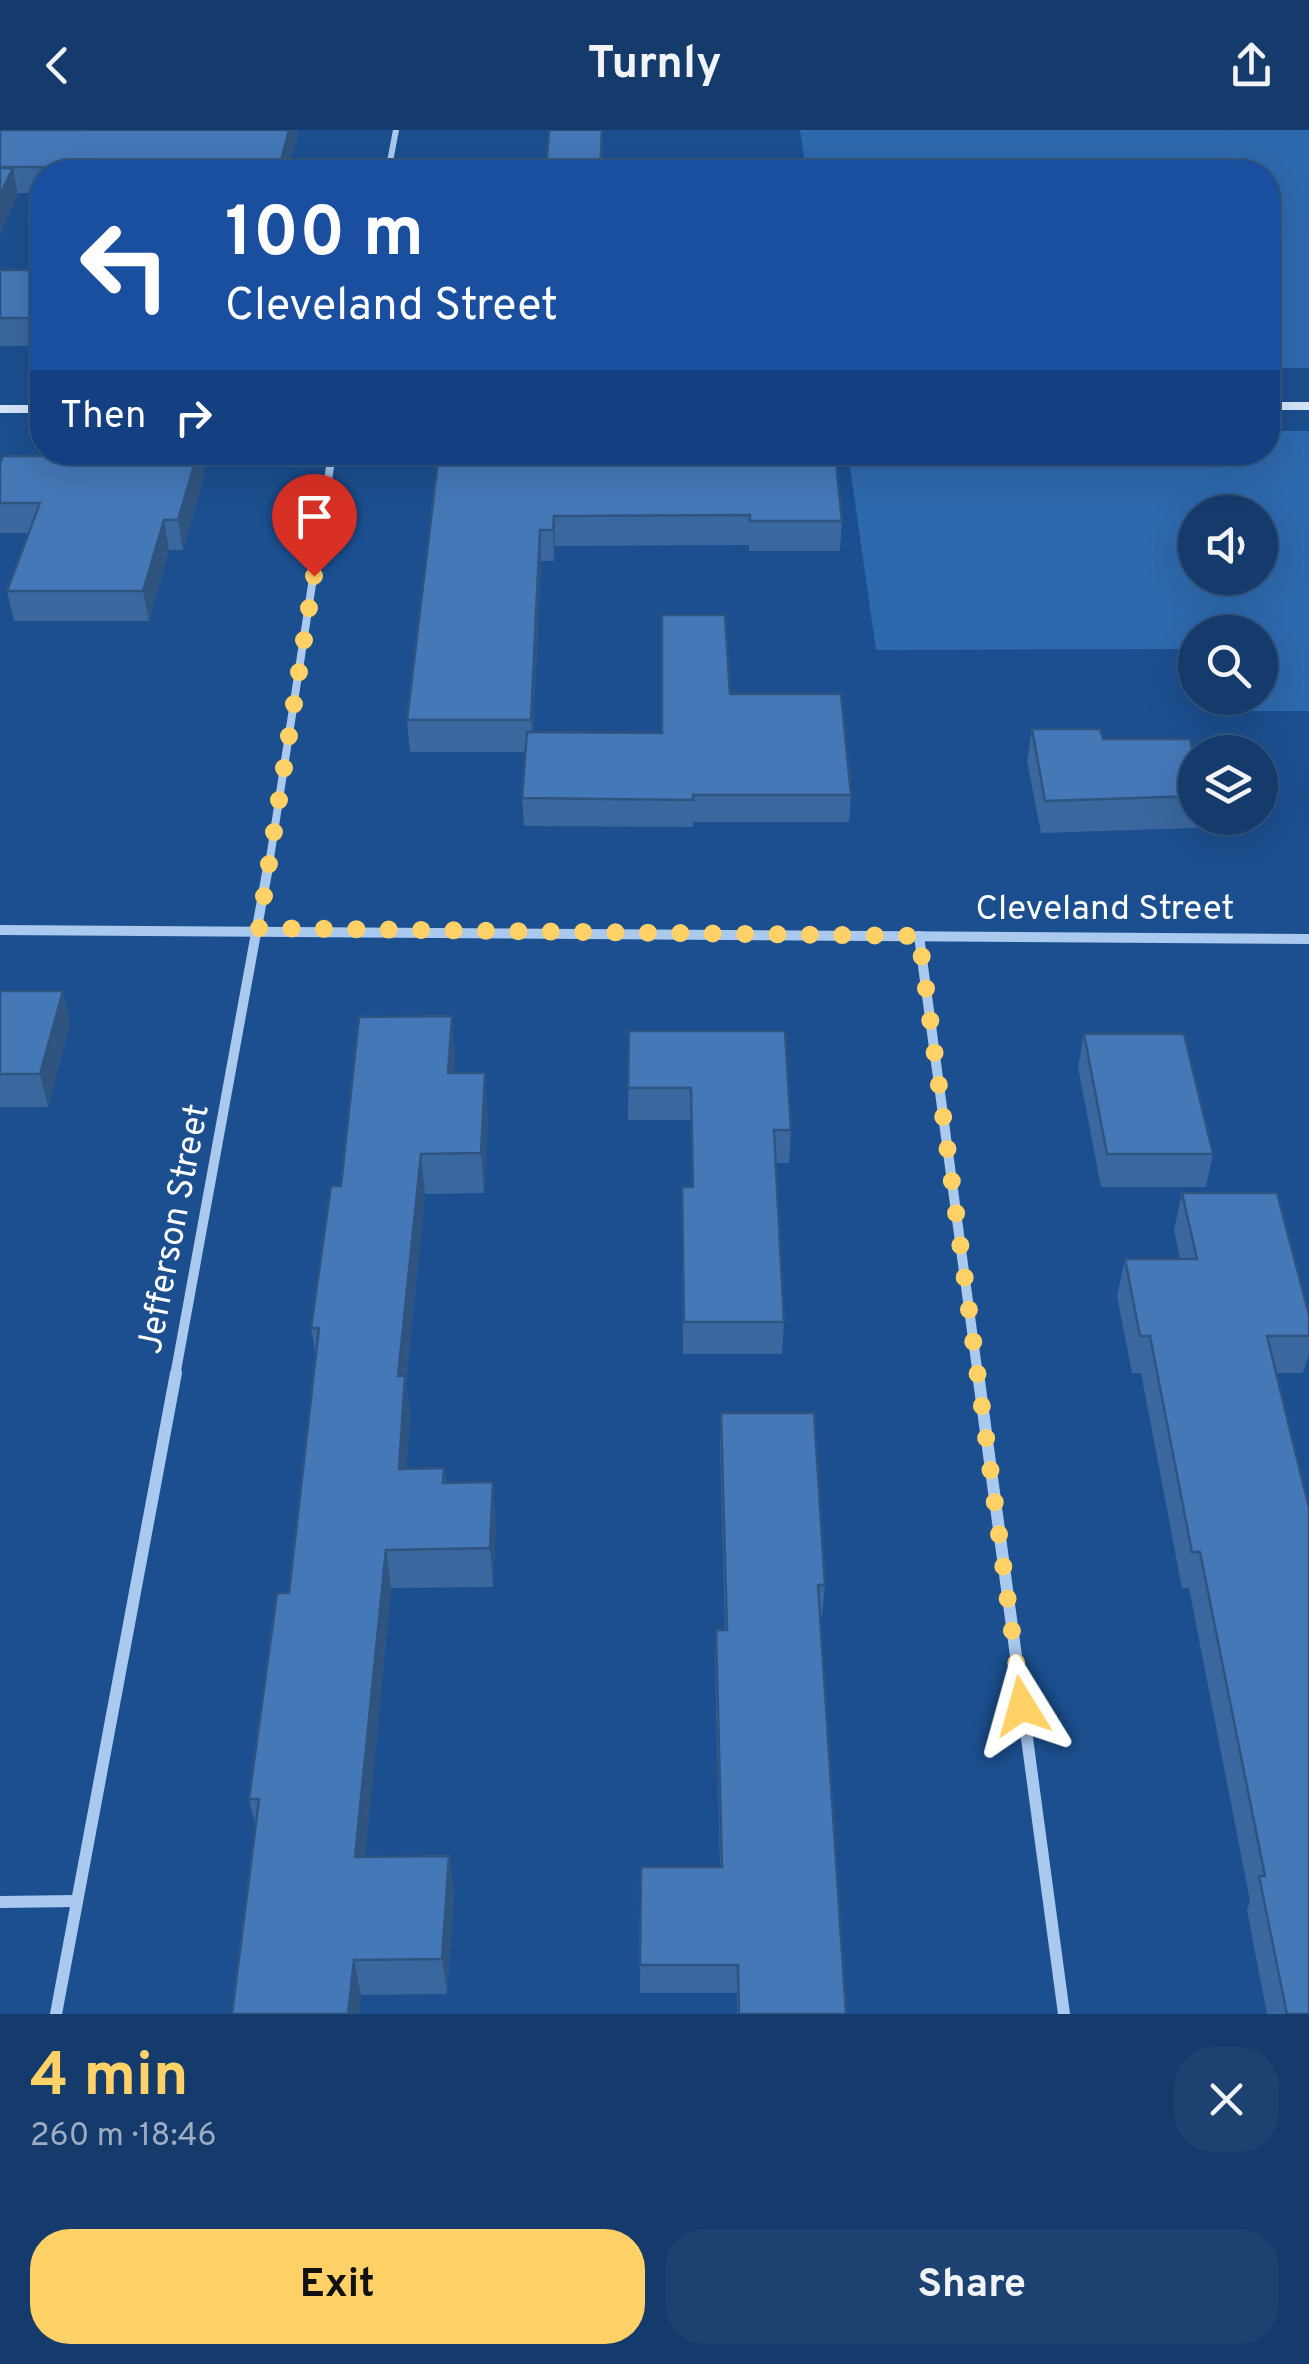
<!DOCTYPE html>
<meta charset="utf-8">
<style>
body{margin:0;font-family:Overpass,sans-serif;background:#1d4271;color:#f1f3f6;height:100vh;display:flex;flex-direction:column;font-size:38px;white-space:nowrap}
*{box-sizing:border-box;margin:0}
p{font-size:32px;color:#9dadc1}
.icon{flex:none;width:55px;height:55px;fill:none;stroke:currentColor;stroke-width:2;stroke-linecap:round;stroke-linejoin:round}
.map{position:relative;height:1884px;overflow:hidden}
.drawer{display:flex;flex-direction:column;background:#143b6b;flex:1}
.drawer>*{flex:none}
.hud{position:absolute;left:30px;top:30px;width:1250px;height:305px;border-radius:40px;box-shadow:0 10px 40px #0002,0 0 0 2px #33557e;background:#1a4fa0;color:#fff;overflow:hidden}
.buttons{position:absolute;left:1178px;top:365px;display:grid;gap:20px}
.buttons a{display:grid;place-items:center;width:100px;height:100px;border-radius:50%;background:#143b6b;box-shadow:0 10px 40px #0002,0 0 0 2px #33557e;font-size:50px}
.pin{position:absolute;display:grid;place-items:center;width:85px;height:85px;color:#fff;margin:-102px -42px;border-radius:50% 50% 50% 0;rotate:-45deg;box-shadow:0 0 10px #0007}
.pin .icon{rotate:45deg}
.me{position:absolute;width:110px;margin:-55px;rotate:352deg;stroke-linejoin:round;filter:drop-shadow(0 0 8px #0008)}
.turn{display:flex;align-items:center;gap:35px;height:210px;padding:0 30px;font-size:45px}
.turn .icon{width:130px;height:130px;stroke-width:2.5}
.turn b{display:block;font-size:70px;line-height:85px}
.then{display:flex;align-items:center;height:95px;padding:0 30px;background:#0003;gap:20px;font-size:38px}
.round{display:grid;place-items:center;flex:none;width:105px;height:105px;border-radius:40px;background:#1d4271}
.summary{display:flex;align-items:center;justify-content:space-between;height:170px;padding:0 30px}
h1{font-size:60px;font-weight:700;line-height:75px;color:#ffd166}
.action{display:flex;gap:20px;margin-top:auto;padding:20px 30px}
.action a{flex:1;height:115px;border-radius:40px;background:#ffd166;color:#111;font-size:40px;font-weight:700;line-height:115px;text-align:center}
.action a+a{background:#1d4271;color:#f1f3f6}
header{display:flex;justify-content:space-between;align-items:center;height:130px;padding:0 30px;background:#143b6b;font-size:45px;font-weight:700}
.map>svg:first-child{display:block}
.green{fill:#2e69ad;fill-rule:evenodd}
.lines{fill:none;stroke-linecap:round;stroke-linejoin:round}
.street-far3{stroke:#a9c9ee;stroke-width:6}
.street-far2{stroke:#a9c9ee;stroke-width:8}
.street-far1{stroke:#a9c9ee;stroke-width:10}
.street{stroke:#a9c9ee;stroke-width:12}
.secondary{fill:#d6e6fa;fill-rule:evenodd}
.wall{fill:#3a679d}
.shaded-wall{fill:#305480}
.building{fill:#4478b7;stroke:#305480;stroke-width:2.5}
.route{stroke:#ffd166;stroke-width:18;stroke-dasharray:0 32.4}
.labels{text-anchor:middle;dominant-baseline:central;stroke-width:10;stroke-linejoin:round;paint-order:stroke}
.street-label{font-size:35px;fill:#fff;stroke:#1b4f8f}
</style>
<header><svg class="icon" aria-label="back" viewBox="0 0 24 24"><path d="M15 5l-7 7 7 7"/></svg>Turnly<svg class="icon" aria-label="share" viewBox="0 0 24 24"><path d="M12 15V3M7 8l5-5 5 5M5 13v7h14v-7"/></svg></header>
<div class="map">
<svg width="1309" height="1884" viewBox="0 0 1309 1884">
<rect width="100%" height="100%" fill="#1b4f8f"/>
<g class="green">
<path d="M 800,0 L 1309,0 L 1309,238 L 1268,238 L 1268,42 L 806,42 Z"/>
<path d="M 1268,301 L 1309,301 L 1309,581 L 1205,581 L 1201,568 L 1260,568 L 1260,502 L 1195,502 L 1195,551 L 1183,519 L 876,520 L 848,323 L 1268,322 ZM 1195,382 L 1260,382 L 1260,448 L 1195,448 Z"/>
</g>
<g class="lines">
<g class="street-far3">
<path d="M 388,42 L 396,0"/>
<path d="M 331,327 L 332,322"/>
</g>
<path class="street-far2" d="M 269,735 L 332,324"/>
<g class="street-far1">
<path d="M 0,800 L 1309,809"/>
<path d="M 919,806 L 978,1246"/>
<path d="M 175,1246 L 269,732"/>
</g>
<g class="street">
<path d="M 978,1243 L 1064,1884"/>
<path d="M 0,1772 L 77,1771"/>
<path d="M 56,1884 L 176,1243"/>
</g>
<g class="secondary">
<rect x="1268" y="272" width="41" height="8"/>
<rect x="0" y="275" width="42" height="8"/>
</g>
</g>
<g class="wall">
<path d="M 0,0 L 298,5 L 288,42 L 42,42 L 42,63 L 18,63 L 0,103 Z"/>
<rect x="0" y="140" width="42" height="76"/>
<path d="M 439,322 L 803,333 L 842,391 L 840,421 L 749,421 L 749,415 L 555,416 L 554,431 L 541,431 L 533,602 L 662,603 L 730,564 L 851,665 L 849,692 L 693,692 L 693,697 L 524,696 L 522,668 L 526,622 L 410,622 L 407,590 Z"/>
<path d="M 0,333 L 205,342 L 183,420 L 169,420 L 149,491 L 14,491 L 7,461 L 29,403 L 0,403 Z"/>
<path d="M 1032,599 L 1103,609 L 1195,630 L 1195,688 L 1199,688 L 1197,698 L 1041,703 L 1027,631 Z"/>
<path d="M 0,861 L 63,861 L 70,893 L 48,977 L 0,977 Z"/>
<path d="M 452,886 L 455,925 L 454,943 L 488,983 L 484,1063 L 425,1064 L 406,1254 L 410,1285 L 406,1339 L 444,1338 L 446,1353 L 496,1391 L 493,1457 L 391,1458 L 365,1727 L 449,1726 L 454,1762 L 447,1864 L 361,1865 L 256,1697 L 249,1669 L 289,1463 L 316,1228 L 311,1198 Z"/>
<path d="M 629,901 L 791,1000 L 789,1033 L 776,1033 L 784,1192 L 782,1224 L 683,1224 L 682,1057 L 692,1057 L 691,990 L 628,990 Z"/>
<path d="M 1084,904 L 1213,1024 L 1206,1057 L 1101,1057 L 1078,937 Z"/>
<path d="M 1182,1063 L 1309,1185 L 1309,1224 L 1303,1243 L 1276,1243 L 1309,1884 L 1267,1884 L 1247,1780 L 1250,1771 L 1189,1458 L 1182,1458 L 1141,1243 L 1132,1243 L 1117,1166 L 1125,1129 L 1180,1129 L 1174,1100 Z"/>
<path d="M 721,1283 L 825,1455 L 822,1486 L 820,1486 L 846,1884 L 737,1884 L 737,1863 L 640,1863 L 641,1737 L 720,1737 L 715,1531 L 716,1500 L 725,1500 L 720,1315 Z"/>
</g>
<g class="shaded-wall">
<path d="M 289,0 L 297,0 L 298,5 L 288,42 L 278,42 Z"/>
<path d="M 603,0 L 603,42 L 600,42 Z"/>
<path d="M 13,38 L 18,65 L 0,103 L 0,65 Z"/>
<path d="M 198,322 L 202,322 L 205,342 L 183,420 L 178,390 Z"/>
<path d="M 554,386 L 555,416 L 554,431 L 553,400 Z"/>
<path d="M 164,390 L 169,420 L 149,491 L 143,461 Z"/>
<path d="M 540,400 L 541,431 L 532,622 L 531,590 Z"/>
<path d="M 63,861 L 70,893 L 48,977 L 40,944 Z"/>
<path d="M 452,886 L 455,925 L 452,983 L 448,943 Z"/>
<path d="M 485,943 L 488,983 L 484,1063 L 481,1023 Z"/>
<path d="M 421,1024 L 425,1064 L 406,1254 L 410,1285 L 404,1378 L 399,1339 L 398,1246 Z"/>
<path d="M 493,1352 L 496,1391 L 493,1457 L 490,1418 Z"/>
<path d="M 386,1420 L 391,1458 L 362,1763 L 355,1727 Z"/>
<path d="M 449,1726 L 454,1762 L 447,1864 L 442,1829 Z"/>
<path d="M 354,1830 L 361,1865 L 359,1884 L 348,1884 Z"/>
</g>
<g class="building">
<path d="M 0,0 L 289,0 L 278,42 L 146,42 L 149,37 L 0,37 Z"/>
<path d="M 549,0 L 602,0 L 600,42 L 546,42 Z"/>
<path d="M 0,38 L 13,38 L 0,65 Z"/>
<rect x="0" y="140" width="42" height="48"/>
<path d="M 131,322 L 198,322 L 178,390 L 164,390 L 143,461 L 7,461 L 40,373 L 0,373 L 0,333 L 3,326 L 130,326 Z"/>
<path d="M 439,322 L 802,322 L 803,333 L 836,333 L 842,391 L 750,391 L 750,385 L 554,386 L 553,400 L 540,400 L 531,590 L 407,590 Z"/>
<path d="M 662,485 L 725,485 L 730,564 L 841,564 L 851,665 L 693,665 L 693,670 L 522,668 L 527,602 L 662,603 Z"/>
<path d="M 1032,599 L 1100,599 L 1103,609 L 1190,609 L 1195,630 L 1195,666 L 1045,671 Z"/>
<path d="M 0,861 L 63,861 L 40,944 L 0,944 Z"/>
<path d="M 452,886 L 448,943 L 485,943 L 481,1023 L 421,1024 L 398,1246 L 405,1246 L 399,1339 L 444,1338 L 443,1353 L 493,1352 L 490,1418 L 386,1420 L 355,1727 L 449,1726 L 442,1829 L 354,1830 L 348,1884 L 232,1884 L 259,1669 L 249,1669 L 277,1463 L 289,1463 L 319,1198 L 311,1198 L 331,1056 L 341,1056 L 359,887 Z"/>
<path d="M 629,901 L 785,901 L 791,1000 L 774,1000 L 784,1192 L 684,1192 L 682,1057 L 693,1057 L 691,958 L 628,958 Z"/>
<path d="M 1084,904 L 1184,904 L 1213,1024 L 1107,1024 Z"/>
<path d="M 1182,1063 L 1277,1063 L 1309,1185 L 1309,1206 L 1267,1206 L 1309,1378 L 1309,1884 L 1287,1884 L 1259,1746 L 1265,1746 L 1200,1422 L 1192,1422 L 1150,1206 L 1140,1206 L 1125,1129 L 1197,1129 Z"/>
<path d="M 721,1283 L 814,1283 L 825,1455 L 818,1455 L 846,1884 L 739,1884 L 738,1835 L 640,1835 L 641,1737 L 722,1737 L 716,1500 L 727,1500 Z"/>
</g>
<g class="lines">
<path class="route" d="M 314,446 L 259,798 L 919,806 L 1022,1576"/>
</g>
<g class="labels">
<g class="street-label">
<text x="1105" y="780">Cleveland Street</text>
<text transform="translate(175 1099) rotate(-79)">Jefferson Street</text>
</g>
</g>
</svg>
<div class="buttons">
<a><svg class="icon" aria-label="sound" viewBox="0 0 24 24"><path d="M4 9h4l5-4v14l-5-4H4zM17 9q2 3 0 6"/></svg></a>
<a><svg class="icon" aria-label="search" viewBox="0 0 24 24"><circle cx="10" cy="10" r="6"/><path d="M15 15l6 6"/></svg></a>
<a><svg class="icon" aria-label="layers" viewBox="0 0 24 24"><path d="M12 4l9 5-9 5-9-5zM3 14l9 5 9-5"/></svg></a>
</div>
<div class="pin" style="left:314px;top:446px;background:#d93025"><svg class="icon" aria-label="arrive" viewBox="0 0 24 24"><path d="M6 21V4h12l-3 4 3 4H6"/></svg></div>
<svg class="me" style="left:1022px;top:1576px" viewBox="-20 -20 40 40"><path d="M0-17L14 15 0 8-14 15z" fill="#ffd166" stroke="#fff" stroke-width="4"/></svg>
<div class="hud">
<div class="turn"><svg class="icon" aria-label="left" viewBox="0 0 24 24"><path d="M17 20v-9H6M10 6l-5 5 5 5"/></svg><div><b>100 m</b>Cleveland Street</div></div>
<div class="then">Then<svg class="icon" aria-label="right" viewBox="0 0 24 24"><path d="M7 20v-9h11M14 6l5 5-5 5"/></svg></div>
</div>
</div>
<section class="drawer">
<div class="summary"><div><h1>4 min</h1><p>260 m · 18:46</p></div><a class="round"><svg class="icon" aria-label="close" viewBox="0 0 24 24"><path d="M6 6l12 12M18 6L6 18"/></svg></a></div>
<div class="action"><a>Exit</a><a>Share</a></div>
</section>
